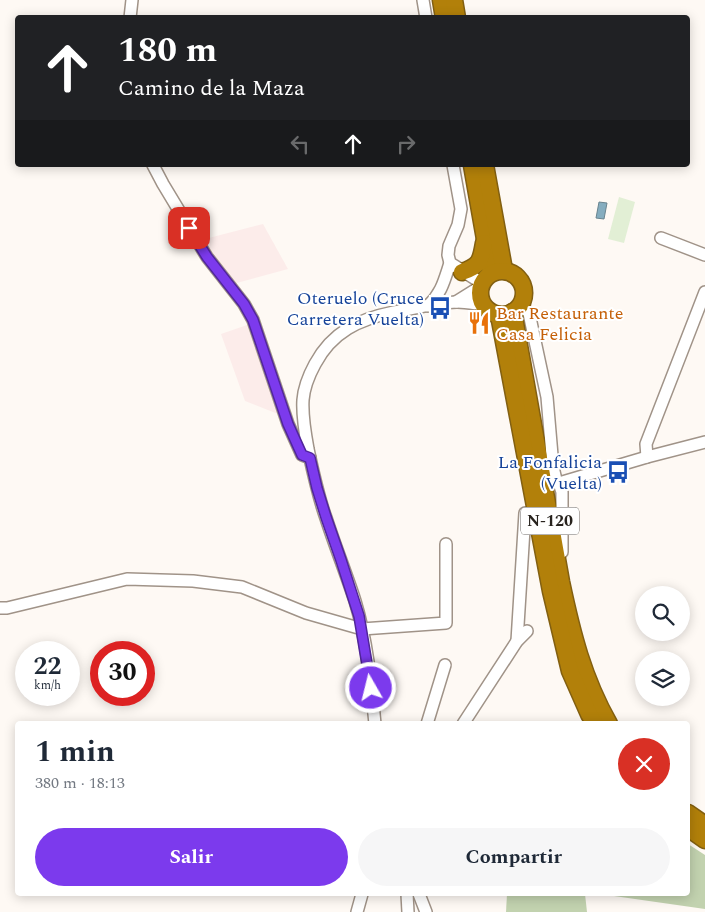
<!DOCTYPE html>
<html lang="es">
<meta charset="utf-8">
<style>
body{margin:0;font-family:Spectral,serif;background:#f6f6f7;color:#1f2937;height:100vh;display:flex;flex-direction:column;font-size:19px;white-space:nowrap}
*{box-sizing:border-box;margin:0}
p{font-size:16px;color:#747a83}
.icon{flex:none;width:28px;height:28px;fill:none;stroke:currentColor;stroke-width:2;stroke-linecap:round;stroke-linejoin:round}
.map{position:relative;flex:1;overflow:hidden}
.side{position:absolute;left:15px;top:721px;width:675px;height:175px;display:flex;flex-direction:column;background:#fff;border-radius:5px;box-shadow:0 2px 12px #0003}
.side>*{flex:none}
.hud{position:absolute;left:15px;top:15px;width:675px;height:152px;border-radius:5px;box-shadow:0 2px 12px #0003;background:#202124;color:#fff;overflow:hidden}
.controls{position:absolute;left:635px;top:586px;display:grid;gap:10px}
.controls a{display:grid;place-items:center;width:55px;height:55px;border-radius:50%;background:#fff;box-shadow:0 2px 12px #0003;font-size:25px}
.speed{position:absolute;left:15px;top:641px;display:flex;gap:10px;font-size:25px;font-weight:700;text-align:center}
.speed>*{display:grid;place-content:center;width:65px;height:65px;border-radius:50%;background:#fff;box-shadow:0 2px 12px #0003;line-height:1}
.speed small{font-size:12px;font-weight:400}
.speed .limit{border:8px solid #d22;background:#fff;color:#111}
.pin{position:absolute;display:grid;place-items:center;width:42px;height:42px;color:#fff;margin:-21px;border-radius:10px;box-shadow:0 2px 8px #0006}
.me{position:absolute;width:55px;margin:-28px;rotate:352deg;stroke-linejoin:round;filter:drop-shadow(0 0 4px #0008)}
.turn{display:flex;align-items:center;gap:18px;height:105px;padding:0 20px;font-size:22px}
.turn .icon{width:65px;height:65px;stroke-width:2.5}
.turn b{display:block;font-size:35px;line-height:42px}
.lanes{display:flex;align-items:center;height:48px;padding:0 20px;background:#0003;justify-content:center;gap:25px;direction:ltr}
.lanes .off{opacity:.35}
.round{display:grid;place-items:center;flex:none;width:52px;height:52px;border-radius:26px;background:#f6f6f7}
.summary{display:flex;align-items:center;justify-content:space-between;height:85px;padding:0 20px}
h1{font-size:30px;font-weight:700;line-height:38px}
.primary-button{display:flex;gap:10px;margin-top:auto;padding:10px 20px}
.primary-button a{flex:1;height:58px;border-radius:30px;background:#7c3aed;color:#fff;font-size:20px;font-weight:700;line-height:58px;text-align:center}
.primary-button a+a{background:#f6f6f7;color:#1f2937}
.map>svg:first-child{display:block}
.commercial{fill:#fcecea}
.green{fill:#e2efd5}
.forest{fill:#c2d2af}
.water{fill:#85adbf;stroke:#69848f}
.lines{fill:none;stroke-linecap:round;stroke-linejoin:round}
.minor-casing{stroke:#a09388;stroke-width:14}
.highway-casing{stroke:#825f11;stroke-width:19}
.minor{stroke:#fff;stroke-width:11}
.highway{stroke:#b2800a;stroke-width:16}
.route-casing{stroke:#51269a;stroke-width:12}
.route{stroke:#7c3aed;stroke-width:9}
.labels{text-anchor:middle;dominant-baseline:central;stroke-width:4;stroke-linejoin:round;paint-order:stroke}
.shield{fill:#fff;stroke:#686562;stroke-width:1}
.shield-label{font-size:16px;font-weight:bold;fill:#28231e}
.transit-label{font-size:18px;fill:#164399;stroke:#fff;text-anchor:end}
.food-label{font-size:18px;fill:#c56008;stroke:#fff;text-anchor:start}
</style>
<div class="map">
<svg width="705" height="912" viewBox="0 0 705 912">
<rect width="100%" height="100%" fill="#fef9f4"/>
<g class="commercial">
<path d="M 263,224 L 288,269 L 233,284 L 201,240 Z"/>
<path d="M 247,325 L 278,414 L 245,401 L 221,334 Z"/>
</g>
<path class="green" d="M 619,197 L 635,202 L 624,243 L 608,239 Z"/>
<g class="forest">
<path d="M 688,844 L 705,855 L 705,909 L 600,894 L 688,894 Z"/>
<path d="M 507,894 L 585,894 L 587,912 L 506,912 Z"/>
</g>
<path class="water" d="M 599,202 L 607,203 L 604,219 L 596,218 Z"/>
<g class="lines">
<defs>
<g id="minor">
<path d="M 423,0 L 426,18"/>
<path d="M 130,18 L 132,0"/>
<path d="M 153,165 L 163,184 L 207,257 L 244,304 L 253,320 L 288,424 L 302,455 L 310,458"/>
<path d="M 453,165 L 461,209 L 458,225 L 449,246 L 448,255 L 450,263 L 482,283"/>
<path d="M 661,238 L 705,255"/>
<path d="M 456,302 L 480,287"/>
<path d="M 520,305 L 529,313 L 547,397 L 553,467 L 556,480 L 559,483 L 562,492 L 562,552"/>
<path d="M 428,306 C 442,292 444,281 450,263"/>
<path d="M 647,457 L 646,444 L 705,292"/>
<path d="M 559,483 L 647,457 L 705,442"/>
<path d="M 0,608 L 7,608 L 127,579 L 193,581 L 242,587 L 306,613 L 362,629 L 446,623 L 446,544"/>
<path d="M 517,641 L 525,513"/>
<path d="M 375,724 C 371,683 367,640 355,601 C 346,573 335,546 326,518 C 318,496 313,472 308,449 C 305,433 302,416 303,400 C 304,387 309,375 315,364 C 332,332 359,319 394,312 C 412,309 438,302 457,302 C 466,302 475,304 483,305"/>
<path d="M 427,724 L 445,665"/>
<path d="M 463,724 L 517,641 L 527,631"/>
<path d="M 407,894 L 408,912"/>
<path d="M 419,894 L 426,912"/>
<path d="M 357,912 L 362,894"/>
</g>
<g id="highway">
<path d="M 441,0 L 444,18"/>
<path d="M 454,0 L 457,18"/>
<path d="M 472,165 L 491,273"/>
<path d="M 485,165 L 504,270"/>
<circle cx="502" cy="293" r="22"/>
<path d="M 462,272 C 480,266 481,261 484,243"/>
<path d="M 513,312 L 561,582 C 572,634 583,678 609,724"/>
<path d="M 499,315 L 551,591 L 570,671 L 589,714 L 595,724"/>
<path d="M 688,813 L 705,825"/>
<path d="M 688,828 L 705,840"/>
</g>
</defs>
<use href="#minor" class="minor-casing"/>
<use href="#highway" class="highway-casing"/>
<use href="#minor" class="minor"/>
<use href="#highway" class="highway"/>
</g>
<g class="lines">
<defs>
<path id="route" d="M 189,228 L 207,257 L 244,304 L 253,320 L 288,424 L 302,455 L 310,458 L 317,488 L 326,517 L 341,560 L 359,616 L 371,688"/>
</defs>
<use href="#route" class="route-casing"/>
<use href="#route" class="route"/>
</g>
<defs>
<symbol id="bus-bare" viewBox="-9 -9 18 18"><path d="M-5-6H5V4H4V6H2V4H-2V6H-4V4H-5ZM-3.5-4V0h7V-4ZM-3.5 1.2v1.5H-2V1.2ZM2 1.2v1.5H3.5V1.2Z" fill="#1a4fb4" stroke="#fff" stroke-width="2.5" paint-order="stroke"/></symbol>
<symbol id="restaurant-bare" viewBox="-9 -9 18 18"><path d="M-5-6h1v4h1v-4h1v4h1v-4h1v5L-1.5 .5V6h-2V.5L-5-1ZM5-6V6H3V1.5H1.5Q1.5-4 5-6Z" fill="#e8710a" stroke="#fff" stroke-width="2.5" paint-order="stroke"/></symbol>
</defs>
<g fill-rule="evenodd">
<use href="#bus-bare" x="424" y="292" width="32" height="32"/>
<use href="#restaurant-bare" x="463" y="307" width="32" height="32"/>
<use href="#bus-bare" x="602" y="456" width="32" height="32"/>
</g>
<g class="labels">
<rect class="shield" x="521" y="507.5" width="58" height="27" rx="4"/>
<g class="shield-label">
<text x="550" y="521">N-120</text>
</g>
<g class="transit-label">
<text x="424" y="298">Oteruelo (Cruce<tspan x="424" dy="21">Carretera Vuelta)</tspan></text>
<text x="602" y="462">La Fonfalicia<tspan x="602" dy="21">(Vuelta)</tspan></text>
</g>
<g class="food-label">
<text x="496" y="313">Bar Restaurante<tspan x="496" dy="21">Casa Felicia</tspan></text>
</g>
</g>
</svg>
<div class="controls">
<a><svg class="icon" aria-label="search" viewBox="0 0 24 24"><circle cx="10" cy="10" r="6"/><path d="M15 15l6 6"/></svg></a>
<a><svg class="icon" aria-label="layers" viewBox="0 0 24 24"><path d="M12 4l9 5-9 5-9-5zM3 14l9 5 9-5"/></svg></a>
</div>
<div class="speed"><div>22<small>km/h</small></div><div class="limit">30</div></div>
<div class="pin" style="left:189px;top:228px;background:#d93025"><svg class="icon" aria-label="arrive" viewBox="0 0 24 24"><path d="M6 21V4h12l-3 4 3 4H6"/></svg></div>
<svg class="me" style="left:371px;top:688px" viewBox="-20 -20 40 40"><circle r="17" fill="#7c3aed" stroke="#fff" stroke-width="3"/><path d="M0-11L8 9 0 5-8 9z" fill="#fff"/></svg>
<div class="hud">
<div class="turn"><svg class="icon" aria-label="ahead" viewBox="0 0 24 24"><path d="M12 20V5M6 11l6-6 6 6"/></svg><div><b>180 m</b>Camino de la Maza</div></div>
<div class="lanes"><svg class="icon off" aria-label="left" viewBox="0 0 24 24"><path d="M17 20v-9H6M10 6l-5 5 5 5"/></svg><svg class="icon" aria-label="ahead" viewBox="0 0 24 24"><path d="M12 20V5M6 11l6-6 6 6"/></svg><svg class="icon off" aria-label="right" viewBox="0 0 24 24"><path d="M7 20v-9h11M14 6l5 5-5 5"/></svg></div>
</div>
<section class="side">
<div class="summary"><div><h1>1 min</h1><p>380 m · 18:13</p></div><a class="round" style="background:#d93025;color:#fff"><svg class="icon" aria-label="close" viewBox="0 0 24 24"><path d="M6 6l12 12M18 6L6 18"/></svg></a></div>
<div class="primary-button"><a>Salir</a><a>Compartir</a></div>
</section>
</div>
